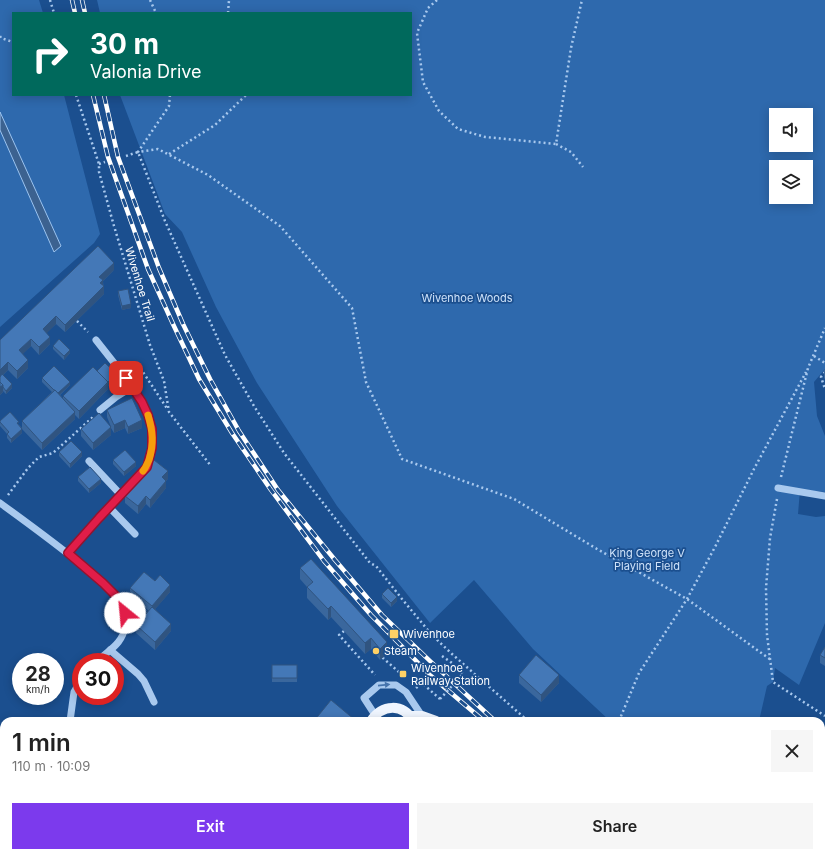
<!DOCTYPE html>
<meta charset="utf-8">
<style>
body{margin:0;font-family:Inter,sans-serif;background:#f6f6f6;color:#222;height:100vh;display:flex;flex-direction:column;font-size:15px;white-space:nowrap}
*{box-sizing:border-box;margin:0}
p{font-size:13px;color:#767676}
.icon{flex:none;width:22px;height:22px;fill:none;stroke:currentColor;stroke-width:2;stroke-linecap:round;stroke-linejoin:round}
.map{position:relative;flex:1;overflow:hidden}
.panel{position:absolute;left:0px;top:717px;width:825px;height:140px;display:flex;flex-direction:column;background:#fff;border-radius:12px 12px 0 0;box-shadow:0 2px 10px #0003}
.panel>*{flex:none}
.guide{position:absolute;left:12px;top:12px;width:400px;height:84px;border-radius:0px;box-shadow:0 2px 10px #0003;background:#00695c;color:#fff;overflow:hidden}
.tools{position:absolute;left:769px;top:108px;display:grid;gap:8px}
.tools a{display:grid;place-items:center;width:44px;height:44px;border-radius:0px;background:#fff;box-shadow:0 2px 10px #0003;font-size:20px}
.speed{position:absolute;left:12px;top:653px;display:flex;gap:8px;font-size:20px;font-weight:700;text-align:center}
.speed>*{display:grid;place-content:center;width:52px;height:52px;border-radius:50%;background:#fff;box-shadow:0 2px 10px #0003;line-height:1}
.speed small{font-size:10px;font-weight:400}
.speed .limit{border:6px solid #d22;background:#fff;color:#111}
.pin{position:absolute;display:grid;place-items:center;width:34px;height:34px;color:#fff;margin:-17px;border-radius:8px;box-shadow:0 2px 6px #0006}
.me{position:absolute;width:44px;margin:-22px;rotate:332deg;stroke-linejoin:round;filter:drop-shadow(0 0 3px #0008)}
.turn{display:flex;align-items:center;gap:14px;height:84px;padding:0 12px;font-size:18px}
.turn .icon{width:52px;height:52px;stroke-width:2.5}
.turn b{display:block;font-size:28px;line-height:34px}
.round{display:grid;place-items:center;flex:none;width:42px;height:42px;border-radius:0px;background:#f6f6f6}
.overview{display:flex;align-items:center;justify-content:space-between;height:68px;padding:0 12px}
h1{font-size:24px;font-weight:600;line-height:30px}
.primary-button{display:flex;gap:8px;margin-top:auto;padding:8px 12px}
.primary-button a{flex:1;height:46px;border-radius:0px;background:#7c3aed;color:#fff;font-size:16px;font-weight:600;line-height:46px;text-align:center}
.primary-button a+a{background:#f6f6f6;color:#222}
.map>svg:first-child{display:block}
.green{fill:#2e69ad;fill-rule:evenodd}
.water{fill:#3c6290;stroke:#9cc4f0}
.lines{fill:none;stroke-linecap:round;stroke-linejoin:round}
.path{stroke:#a9c9ee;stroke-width:2.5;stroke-dasharray:2 3;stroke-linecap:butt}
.minor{stroke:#a9c9ee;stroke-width:7}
.major{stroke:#f0f6ff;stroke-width:10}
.rail-casing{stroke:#fff;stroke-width:4.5}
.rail{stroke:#1b4f8f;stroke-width:3;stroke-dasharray:9;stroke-linecap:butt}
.path-bridge{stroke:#a9c9ee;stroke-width:2.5;stroke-dasharray:2 3;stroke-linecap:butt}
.wall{fill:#3a679d}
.shaded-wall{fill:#305480}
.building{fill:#4478b7;stroke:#305480}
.oneway{fill:#4674ac}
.route-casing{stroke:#92132f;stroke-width:10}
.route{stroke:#e11d48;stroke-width:7}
.slow{stroke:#f59e0b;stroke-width:7}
.poi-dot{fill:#ffd166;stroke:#1b4f8f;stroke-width:1.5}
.labels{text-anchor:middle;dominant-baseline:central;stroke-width:3.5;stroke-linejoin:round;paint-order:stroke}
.street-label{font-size:11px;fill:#fff;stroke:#1b4f8f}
.park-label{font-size:11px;fill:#cfe3fa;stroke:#1b4f8f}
.poi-label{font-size:11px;fill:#fff;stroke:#1b4f8f;text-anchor:start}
</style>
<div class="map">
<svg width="825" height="857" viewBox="0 0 825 857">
<rect width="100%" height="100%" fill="#1b4f8f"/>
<g class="green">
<path d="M 0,0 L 39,0 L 43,13 L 13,13 L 13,95 L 64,95 L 100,234 L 94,243 L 0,327 Z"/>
<path d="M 97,0 L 825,0 L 825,369 L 814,382 L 817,416 L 825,436 L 825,492 L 800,490 L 798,514 L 816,517 L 825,516 L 825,623 L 799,685 L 775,668 L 773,682 L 767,686 L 759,721 L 610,721 L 533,649 L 474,580 L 430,623 L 337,506 L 257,383 L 216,307 L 182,232 L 165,214 L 120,95 L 411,95 L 411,13 L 100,13 ZM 776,115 L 806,115 L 806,145 L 776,145 ZM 776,167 L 806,167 L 806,197 L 776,197 Z"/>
</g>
<path class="water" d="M 0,112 L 61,246 L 54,252 L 0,130 Z"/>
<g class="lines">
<g class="path">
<path d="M 50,0 L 54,13"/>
<path d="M 150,0 L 156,13"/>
<path d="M 437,0 L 428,8 L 417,33 L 423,82 L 439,111 L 458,129 L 485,137 L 556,144 L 571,48 L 582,0"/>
<path d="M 228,13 L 229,0"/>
<path d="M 0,36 L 1,38 L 13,42"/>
<path d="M 76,95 L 99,164 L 99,172 L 114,226 L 150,345 L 164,381 L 169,412 L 211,466"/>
<path d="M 170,95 L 169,106 L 138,152 L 158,149 L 208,175 L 280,226 L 352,308 L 366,382 L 402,459 L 514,499 L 597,549 L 687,599 L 771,660"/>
<path d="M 556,144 L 571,152 L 583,167"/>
<path d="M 169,154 L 215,125 L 246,95"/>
<path d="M 126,156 L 138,152 L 165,221 L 225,355 L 254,406 L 284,453 L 370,563 L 376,566 L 402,599 L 432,635 L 452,654 L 528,721"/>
<path d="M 99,164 L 105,162"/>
<path d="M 77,321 L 88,332"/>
<path d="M 814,356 L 825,363"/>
<path d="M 136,372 L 141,369 L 168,410"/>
<path d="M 825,372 L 821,377 L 825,389"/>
<path d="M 781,477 L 808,368 L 825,328"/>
<path d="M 8,495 L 28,468 L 39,457 L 53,453 L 93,417"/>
<path d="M 777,499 L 770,538 L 766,588 L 767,635 L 773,682 L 825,716"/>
<path d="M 344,631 L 339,635 L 375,675"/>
<path d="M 387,654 L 383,658 L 400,673"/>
<path d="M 442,656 L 452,663 L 463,674"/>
<path d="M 416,688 L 422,683 L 440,699"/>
<path d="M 619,721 L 639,673 L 687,599 L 715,547 L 754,469 L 806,372"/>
<path d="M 753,857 L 754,853"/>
</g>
<g class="minor">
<path d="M 100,410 L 116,397 L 132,387"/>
<path d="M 89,461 L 121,495"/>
<path d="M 778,488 L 825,496"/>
<path d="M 0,503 C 29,524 59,546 87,569 C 97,578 108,586 117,596 C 123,604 127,617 125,627 C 122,645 108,650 97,662"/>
<path d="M 110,508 L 135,534"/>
<path d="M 68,553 L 99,517 L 147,467 L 152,448 L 152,429 L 148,415 L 142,402 L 126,378 L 96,340"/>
<path d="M 110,650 L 138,674 L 144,681 L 154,702"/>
<path d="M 375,715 L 364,698 L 379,685 L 396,685 L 406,692 L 422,716"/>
<path d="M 70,721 L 74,692 L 81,680"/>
<path d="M 0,748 L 4,747"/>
<path d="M 821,783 L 825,785"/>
<path d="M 444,853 L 445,857"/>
<path d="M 22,854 L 23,857"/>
<path d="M 253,857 L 257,853"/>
</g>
<g class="major">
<path d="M 410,716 L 422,716 L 436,721"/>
<path d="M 371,721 C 382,704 403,703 413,721"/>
<path d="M 594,853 L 599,857"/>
</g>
<defs>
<g id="rail">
<path d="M 72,0 L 75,13"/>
<path d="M 82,0 L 85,13"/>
<path d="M 93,95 L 108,157 L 148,269 L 173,324 L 199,379 L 232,433 L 271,490 L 324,561 L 371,615 L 431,676 L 484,721"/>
<path d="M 104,95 L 118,157 L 159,268 L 183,324 L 210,379 L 239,431 L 278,490 L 335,560 L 382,615 L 430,661 L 495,721"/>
<path d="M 657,853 L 663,857"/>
<path d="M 669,853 L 675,857"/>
</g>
</defs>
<use href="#rail" class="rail-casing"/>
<use href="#rail" class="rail"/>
<path class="path-bridge" d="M 440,699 L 463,674"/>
</g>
<g class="wall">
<path d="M 114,270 L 103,281 L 104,294 L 65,332 L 56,324 L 46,333 L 50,344 L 39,355 L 31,346 L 22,354 L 28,368 L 17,379 L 8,370 L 3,375 L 12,388 L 6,394 L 3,391 L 3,392 L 0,395 L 0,340 Z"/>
<path d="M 118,291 L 131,308 L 122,310 L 118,295 Z"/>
<path d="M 53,346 L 70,353 L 64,360 L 53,349 Z"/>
<path d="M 825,369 L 825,379 L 824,378 L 824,370 Z"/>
<path d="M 97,371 L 117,377 L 108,386 L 108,389 L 79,419 L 75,415 L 75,419 L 42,450 L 22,429 L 22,433 L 11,443 L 7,438 L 7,434 L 0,426 L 0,421 L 19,425 L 22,428 L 22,421 L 52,392 L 42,382 L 42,378 L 70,385 L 60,395 L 63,399 L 63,396 Z"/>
<path d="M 107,410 L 142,428 L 128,434 L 125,428 L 114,433 L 111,428 L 111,435 L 93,450 L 81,436 L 81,429 L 111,427 L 107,417 Z"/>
<path d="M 59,452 L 82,456 L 70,468 L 59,456 Z"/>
<path d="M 113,460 L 136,466 L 124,476 L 113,464 Z"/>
<path d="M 78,477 L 101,483 L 89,493 L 78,481 Z"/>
<path d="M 168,479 L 166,481 L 166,488 L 150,508 L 146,504 L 138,514 L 125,503 L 125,496 Z"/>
<path d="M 300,568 L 387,654 L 380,660 L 371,649 L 365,654 L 331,617 L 328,620 L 307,598 L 307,587 L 300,579 Z"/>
<path d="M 155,581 L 170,592 L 155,609 L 171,631 L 155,650 L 136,633 L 136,625 L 149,611 L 130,595 L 130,588 Z"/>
<path d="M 382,594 L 397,601 L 391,607 L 382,598 Z"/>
<path d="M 825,647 L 825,666 L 820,663 L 820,655 Z"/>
<rect x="272" y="665" width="25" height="17"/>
<path d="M 519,675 L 559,683 L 541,702 L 519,683 Z"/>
<path d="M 821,748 L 825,750 L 825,768 L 821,766 Z"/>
<path d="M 278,853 L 315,853 L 315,856 L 313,857 L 278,857 Z"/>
<path d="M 473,853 L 503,853 L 503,857 L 474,857 Z"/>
</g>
<g class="shaded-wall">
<path d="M 114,263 L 114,270 L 103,281 L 103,287 L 104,286 L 104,294 L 65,332 L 65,325 L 99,277 Z"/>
<path d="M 131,304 L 131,308 L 122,310 L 122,306 Z"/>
<path d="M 56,316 L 56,324 L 43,337 L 43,329 Z"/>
<path d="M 50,337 L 50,344 L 39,355 L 39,347 Z"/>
<path d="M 31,339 L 31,346 L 19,358 L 19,350 Z"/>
<path d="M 70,350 L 70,353 L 64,360 L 64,356 Z"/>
<path d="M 28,360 L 28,368 L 17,379 L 17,371 Z"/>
<path d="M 8,362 L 8,370 L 0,378 L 0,370 Z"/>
<path d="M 117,374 L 117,377 L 108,386 L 108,389 L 79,419 L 79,411 Z"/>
<path d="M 70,382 L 70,385 L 57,397 L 57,394 Z"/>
<path d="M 12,384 L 12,388 L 6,394 L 6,391 Z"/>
<path d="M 3,385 L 3,392 L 0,395 L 0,387 Z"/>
<path d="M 75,412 L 75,419 L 42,450 L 42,443 Z"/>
<path d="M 125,420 L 125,428 L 114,433 L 114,425 Z"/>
<path d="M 142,420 L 142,428 L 128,434 L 128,427 Z"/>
<path d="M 111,427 L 111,435 L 93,450 L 93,443 Z"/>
<path d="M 22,429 L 22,433 L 11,443 L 11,439 Z"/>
<path d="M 82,452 L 82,456 L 70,468 L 70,464 Z"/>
<path d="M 136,462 L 136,466 L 124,476 L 124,472 Z"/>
<path d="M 168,471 L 168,479 L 162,485 L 162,477 Z"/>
<path d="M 101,479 L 101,483 L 89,493 L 89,489 Z"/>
<path d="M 166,481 L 166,488 L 150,508 L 150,500 Z"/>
<path d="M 146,496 L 146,504 L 138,514 L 138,506 Z"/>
<path d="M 170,585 L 170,592 L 152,613 L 152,606 Z"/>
<path d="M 397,597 L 397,601 L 391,607 L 391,603 Z"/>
<path d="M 331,606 L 331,617 L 328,620 L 328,609 Z"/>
<path d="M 171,624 L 171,631 L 155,650 L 155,642 Z"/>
<path d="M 371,638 L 371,649 L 365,654 L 365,643 Z"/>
<path d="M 387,642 L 387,654 L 380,660 L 380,649 Z"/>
<path d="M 559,675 L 559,683 L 541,702 L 541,695 Z"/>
<path d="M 233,853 L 233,857 L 229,857 Z"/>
<path d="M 309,853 L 315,853 L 315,856 L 313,857 L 305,857 Z"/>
<path d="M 501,853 L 503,853 L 503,857 L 492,857 Z"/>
</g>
<g class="building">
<path d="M 98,246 L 114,263 L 99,277 L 103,280 L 100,283 L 104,286 L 65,325 L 56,316 L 43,329 L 50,337 L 39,347 L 31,339 L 19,350 L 28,360 L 17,371 L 8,362 L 0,370 L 0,340 Z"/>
<path d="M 128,289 L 131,304 L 122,306 L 118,291 Z"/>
<path d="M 59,339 L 70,350 L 64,356 L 53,346 Z"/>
<path d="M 105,363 L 117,374 L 108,382 L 97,371 Z"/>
<path d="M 54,366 L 70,382 L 58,393 L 55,390 L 54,390 L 42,378 Z"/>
<path d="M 93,367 L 108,382 L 79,411 L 63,396 Z"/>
<path d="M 2,374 L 12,384 L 6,391 L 3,387 L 3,385 L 0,382 L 0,377 Z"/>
<path d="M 0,382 L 3,385 L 0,387 Z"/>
<path d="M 55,390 L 75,412 L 42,443 L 22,421 Z"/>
<path d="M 132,398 L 142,420 L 128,427 L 125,420 L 114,425 L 107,410 Z"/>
<path d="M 10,412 L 19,422 L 17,423 L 22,429 L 11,439 L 7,434 L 9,432 L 0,422 L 0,421 Z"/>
<path d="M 99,413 L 111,427 L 93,443 L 81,429 Z"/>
<path d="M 71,441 L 82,452 L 70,464 L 59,452 Z"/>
<path d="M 125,450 L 136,462 L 124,472 L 113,460 Z"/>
<path d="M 154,460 L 168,471 L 162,477 L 166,481 L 150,500 L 146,496 L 138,506 L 125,496 Z"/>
<path d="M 90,467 L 101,479 L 89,489 L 78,477 Z"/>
<path d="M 311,559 L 387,642 L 380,649 L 371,638 L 365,643 L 331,606 L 328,609 L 307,587 L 313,582 L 300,568 Z"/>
<path d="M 144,572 L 155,581 L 160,575 L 170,585 L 152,606 L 130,588 Z"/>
<path d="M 388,588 L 397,597 L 391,603 L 382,594 Z"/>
<path d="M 152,607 L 171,624 L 155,642 L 136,625 Z"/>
<path d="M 825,647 L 825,658 L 820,655 Z"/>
<path d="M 536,655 L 559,675 L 541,695 L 519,675 Z"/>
<rect x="272" y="665" width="25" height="13"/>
<path d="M 331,700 L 355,720 L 354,721 L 314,721 Z"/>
<path d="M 821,748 L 825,750 L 825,764 L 821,762 Z"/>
<path d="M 825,833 L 825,856 L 824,857 L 811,857 L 814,853 L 821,853 L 821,840 Z"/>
<path d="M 4,850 L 4,853 L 8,853 L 9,857 L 0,857 L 0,851 Z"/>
<path d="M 59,853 L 60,857 L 39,857 Z"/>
<rect x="90" y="853" width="13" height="4"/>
<path d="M 200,853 L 233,853 L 229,857 L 198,857 L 197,856 Z"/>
<path d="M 278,853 L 309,853 L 305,857 L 282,857 Z"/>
<path d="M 391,853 L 426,853 L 430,857 L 389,857 L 388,856 Z"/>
<path d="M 476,853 L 501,853 L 492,857 L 478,857 Z"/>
<path d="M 272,855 L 274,857 L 269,857 Z"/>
</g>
<defs><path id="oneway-solid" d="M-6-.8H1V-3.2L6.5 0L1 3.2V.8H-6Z"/></defs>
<use class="oneway" href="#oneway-solid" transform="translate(384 685) rotate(-6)"/>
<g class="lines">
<defs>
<path id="route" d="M 125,613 L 117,597 L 103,583 L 68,553 L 99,518 L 147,467 L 152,448 L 152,429 L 148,415 L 142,402 L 126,378"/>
</defs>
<use href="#route" class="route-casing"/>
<use href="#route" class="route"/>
<path class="slow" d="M 143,471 C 146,468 147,464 149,460 C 154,443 153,432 148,415"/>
</g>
<g class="poi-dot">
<rect x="389" y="629" width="10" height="10" rx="2"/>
<circle cx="376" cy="651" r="4"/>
<rect x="399" y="670" width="8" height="8" rx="2"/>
</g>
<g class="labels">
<g class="street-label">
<text transform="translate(140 284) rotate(73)">Wivenhoe Trail</text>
</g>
<g class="park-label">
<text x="467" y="298">Wivenhoe Woods</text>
<text x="647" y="553">King George V<tspan x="647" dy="13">Playing Field</tspan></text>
</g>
<g class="poi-label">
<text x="403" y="634">Wivenhoe</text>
<text x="384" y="651">Steam</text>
<text x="411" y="668">Wivenhoe<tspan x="411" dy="13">Railway Station</tspan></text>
</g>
</g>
</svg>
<div class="tools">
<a><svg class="icon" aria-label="sound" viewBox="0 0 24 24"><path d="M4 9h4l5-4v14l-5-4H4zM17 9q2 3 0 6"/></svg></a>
<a><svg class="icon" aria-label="layers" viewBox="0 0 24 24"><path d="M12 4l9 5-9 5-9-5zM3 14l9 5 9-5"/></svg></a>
</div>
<div class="speed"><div>28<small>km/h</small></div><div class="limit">30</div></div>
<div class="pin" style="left:126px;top:378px;background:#d93025"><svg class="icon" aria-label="arrive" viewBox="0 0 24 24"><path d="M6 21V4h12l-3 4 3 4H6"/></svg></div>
<svg class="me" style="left:125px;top:613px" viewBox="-20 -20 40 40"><circle r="19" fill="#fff"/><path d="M0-13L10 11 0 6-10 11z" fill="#e11d48"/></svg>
<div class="guide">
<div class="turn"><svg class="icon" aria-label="right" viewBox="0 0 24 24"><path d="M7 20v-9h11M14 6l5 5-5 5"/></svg><div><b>30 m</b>Valonia Drive</div></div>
</div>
<section class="panel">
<div class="overview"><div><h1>1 min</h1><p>110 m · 10:09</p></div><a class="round"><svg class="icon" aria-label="close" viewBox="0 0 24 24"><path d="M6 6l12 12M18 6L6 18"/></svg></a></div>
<div class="primary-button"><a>Exit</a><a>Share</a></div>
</section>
</div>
